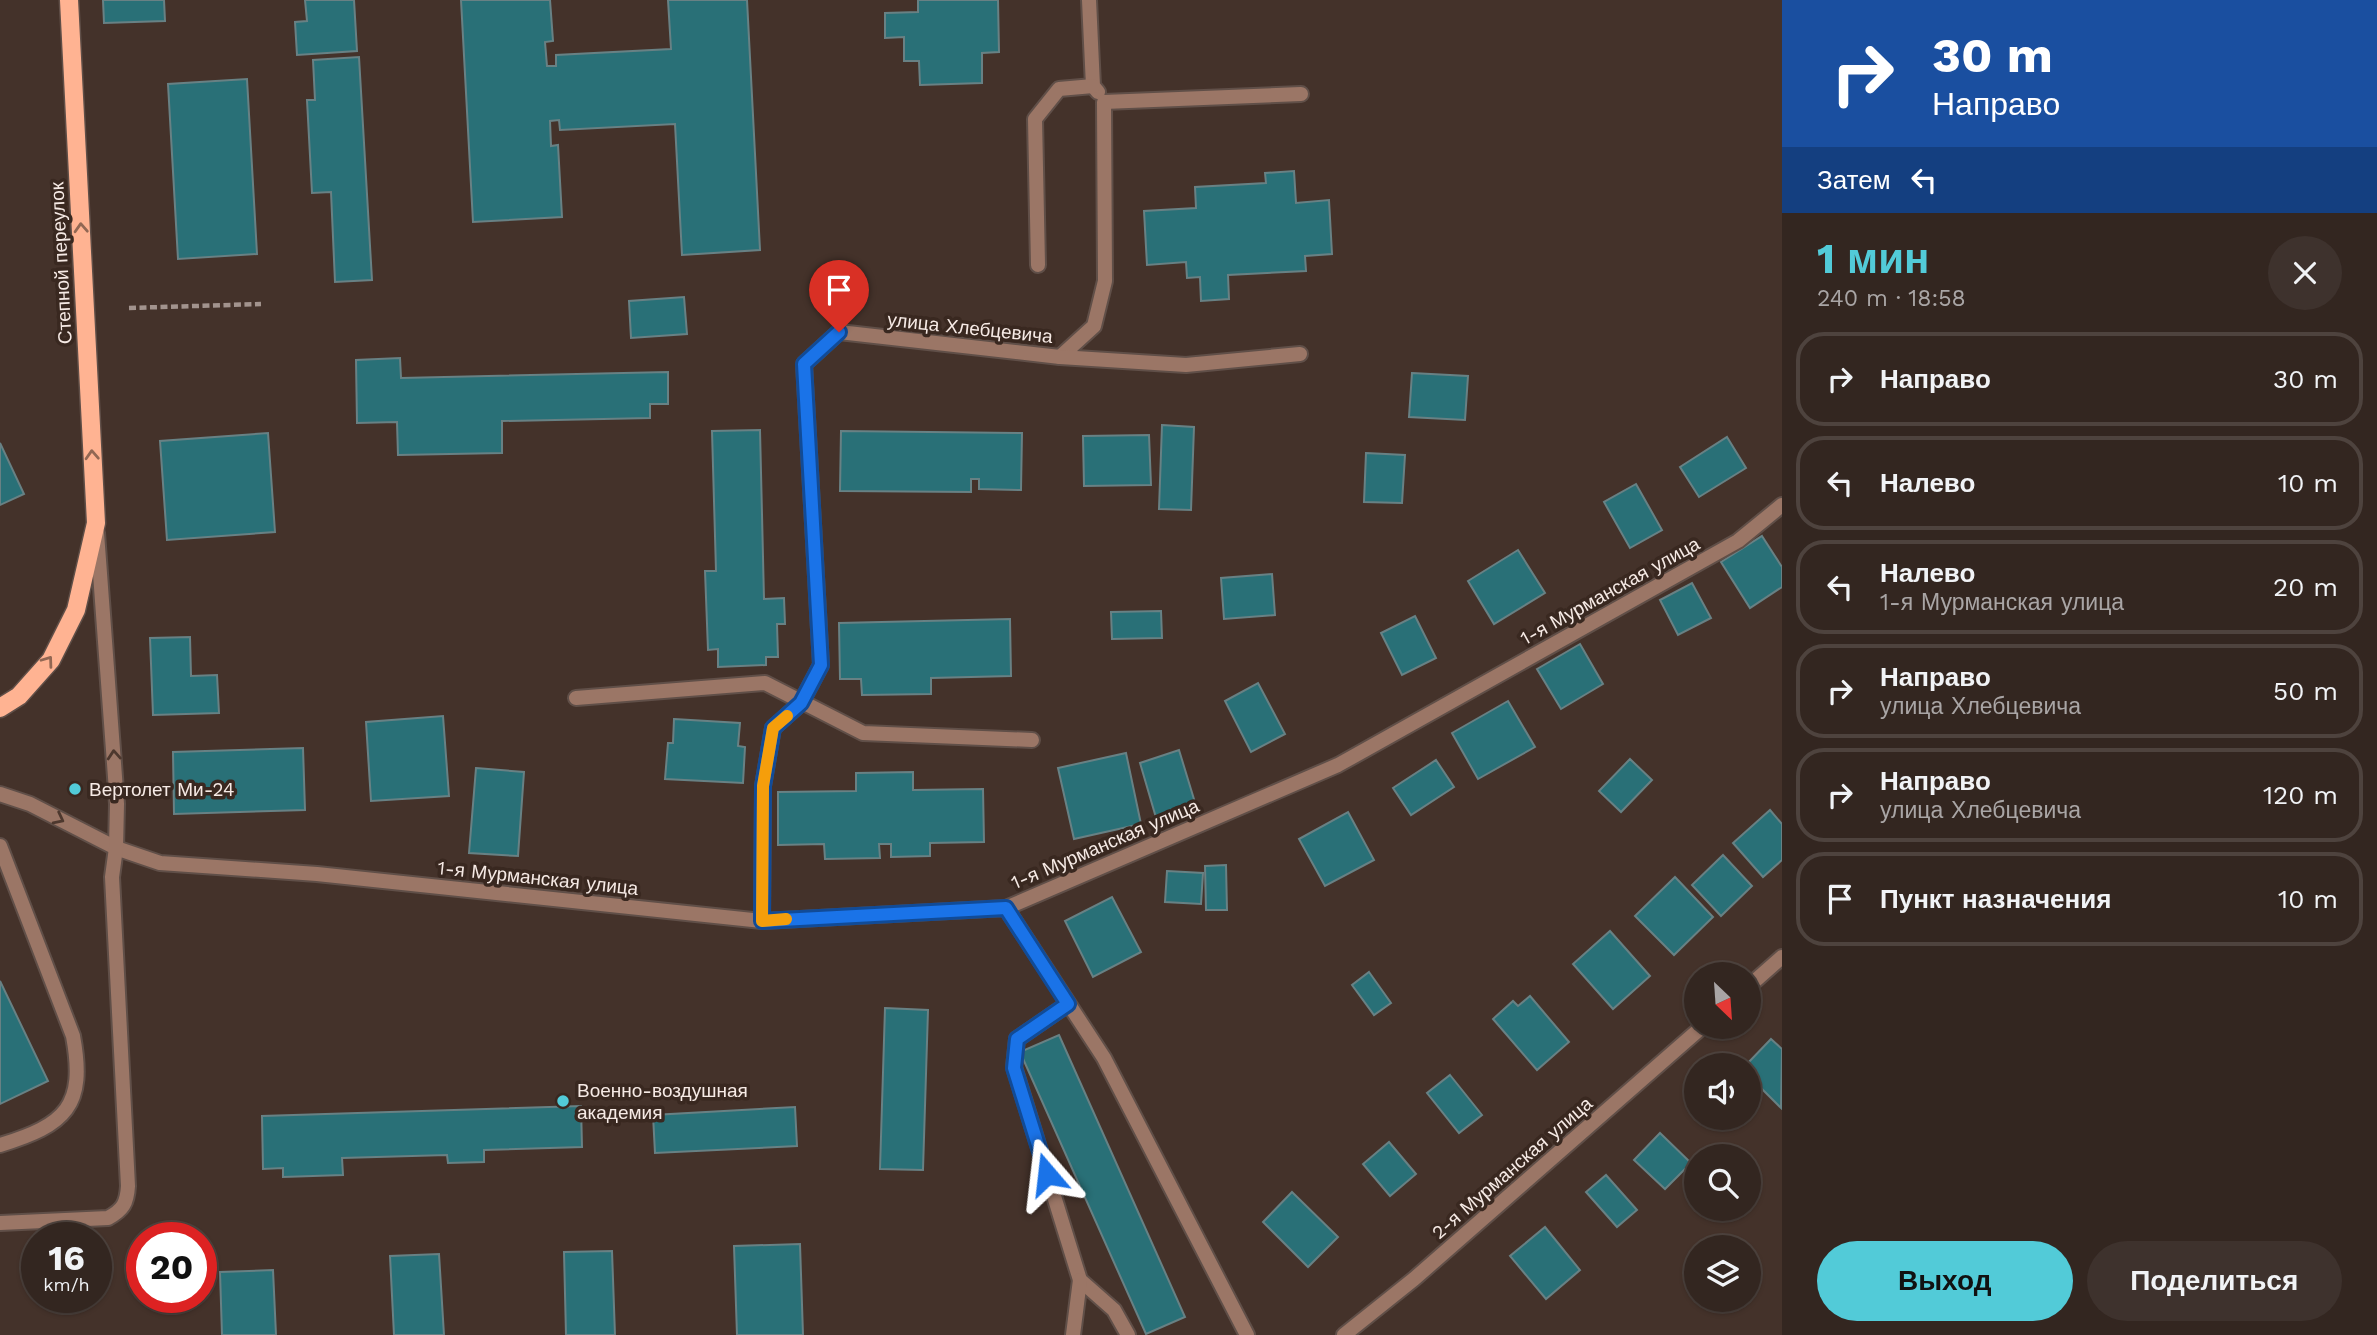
<!DOCTYPE html>
<html lang="ru">
<meta charset="utf-8">
<style>
body{margin:0;font-family:"Work Sans",sans-serif;background:#3e322d;color:#f1f3f6;height:100vh;display:flex;flex-direction:column;font-size:26px;white-space:nowrap}
*{box-sizing:border-box;margin:0}
p{font-size:23px;color:#a9a5a5}
.icon{flex:none;width:38px;height:38px;fill:none;stroke:currentColor;stroke-width:2;stroke-linecap:round;stroke-linejoin:round}
.map{position:relative;flex:1;overflow:hidden}
.panel{display:flex;flex-direction:column;background:#332620;width:595px}
.panel>*{flex:none}
.guide{background:#1a4fa0;color:#fff;overflow:hidden}
.needle{width:46px;rotate:155deg}
.tools{position:absolute;left:1684px;top:962px;display:grid;gap:14px}
.tools a{display:grid;place-items:center;width:77px;height:77px;border-radius:50%;background:#332620;box-shadow:0 2px 5px #0004,0 0 0 2px #4e433e;font-size:35px}
.speed{position:absolute;left:21px;top:1222px;display:flex;gap:14px;font-size:35px;font-weight:700;text-align:center}
.speed>*{display:grid;place-content:center;width:91px;height:91px;border-radius:50%;background:#332620;box-shadow:0 2px 5px #0004,0 0 0 2px #4e433e;line-height:1}
.speed small{font-size:18px;font-weight:400}
.speed .limit{border:10px solid #d22;background:#fff;color:#111}
.pin{position:absolute;display:grid;place-items:center;width:60px;height:60px;color:#fff;margin:-72px -30px;border-radius:50% 50% 50% 0;rotate:-45deg;box-shadow:0 0 7px #0007}
.pin .icon{rotate:45deg}
.me{position:absolute;width:77px;margin:-38px;rotate:343deg;stroke-linejoin:round;filter:drop-shadow(0 0 5px #0008)}
.turn{display:flex;align-items:center;gap:24px;height:147px;padding:0 35px;font-size:32px}
.turn .icon{width:91px;height:91px;stroke-width:2.5}
.turn b{display:block;font-size:49px;line-height:60px}
.then{display:flex;align-items:center;height:66px;padding:0 35px;background:#0003;gap:14px;font-size:26px}
.round{display:grid;place-items:center;flex:none;width:74px;height:74px;border-radius:37px;background:#3e322d}
.overview{display:flex;align-items:center;justify-content:space-between;height:119px;padding:0 35px}
h1{font-size:42px;font-weight:700;line-height:52px;color:#52cbd8}
.cta{display:flex;gap:14px;margin-top:auto;padding:14px 35px}
.cta a{flex:1;height:80px;border-radius:42px;background:#52cbd8;color:#111;font-size:28px;font-weight:700;line-height:80px;text-align:center}
.cta a+a{background:#3e322d;color:#f1f3f6}
ul{padding:0;list-style:none}
li{display:flex;align-items:center;gap:21px;height:94px;margin:0 14px 10px;padding:0 21px;border:4px solid #4e433e;border-radius:28px}
li div{flex:1}
li b{display:block;font-size:26px}
li em{font-style:normal}
main{display:flex;flex:1;min-height:0}
.map>svg:first-child{display:block}
.building{fill:#297077;stroke:#688184;stroke-width:2}
.lines{fill:none;stroke-linecap:round;stroke-linejoin:round}
.lane-casing{stroke:#604f48;stroke-width:18}
.street-casing{stroke:#604f48;stroke-width:18}
.primary-casing{stroke:#604f48;stroke-width:21}
.path{stroke:#a2938d;stroke-width:4.5;stroke-dasharray:7 3.5;stroke-linecap:butt}
.lane{stroke:#9b7666;stroke-width:14}
.street{stroke:#9b7666;stroke-width:14}
.primary{stroke:#ffb392;stroke-width:18}
.oneway{stroke:#926753}
.oneway2{stroke:#4d382e}
.route-casing{stroke:#114b97;stroke-width:18}
.route{stroke:#1a73e8;stroke-width:12}
.slow{stroke:#f59e0b;stroke-width:12}
.poi-dot{fill:#52cbd8;stroke:#392820;stroke-width:2.5}
.labels{text-anchor:middle;dominant-baseline:central;stroke-width:7;stroke-linejoin:round;paint-order:stroke}
.street-label{font-size:19px;fill:#f6eae5;stroke:#392820}
.poi-label{font-size:19px;fill:#f6eae5;stroke:#392820;text-anchor:start}
</style>
<main>
<div class="map">
<svg width="1782" height="1335" viewBox="0 0 1782 1335">
<rect width="100%" height="100%" fill="#44322a"/>
<g class="building">
<path d="M 103,0 L 164,0 L 165,21 L 104,23 Z"/>
<path d="M 305,0 L 354,0 L 357,51 L 297,55 L 295,22 L 307,21 Z"/>
<path d="M 461,0 L 550,0 L 553,41 L 545,42 L 547,66 L 556,66 L 556,55 L 671,49 L 668,0 L 747,0 L 760,250 L 682,255 L 675,124 L 560,130 L 559,120 L 550,121 L 551,146 L 558,145 L 562,217 L 473,222 Z"/>
<path d="M 918,0 L 998,0 L 999,52 L 982,53 L 982,83 L 920,85 L 919,61 L 904,61 L 904,37 L 885,38 L 885,13 L 918,12 Z"/>
<path d="M 359,57 L 372,280 L 335,282 L 331,192 L 312,193 L 307,100 L 315,100 L 313,60 Z"/>
<path d="M 247,79 L 257,254 L 178,259 L 168,84 Z"/>
<path d="M 1294,171 L 1296,203 L 1329,200 L 1332,254 L 1305,256 L 1306,271 L 1228,275 L 1229,299 L 1201,301 L 1200,277 L 1187,278 L 1186,262 L 1147,265 L 1144,211 L 1196,208 L 1195,187 L 1266,183 L 1265,173 Z"/>
<path d="M 684,297 L 687,334 L 631,338 L 629,301 Z"/>
<path d="M 400,358 L 401,378 L 668,372 L 668,404 L 650,404 L 650,418 L 502,421 L 502,453 L 398,455 L 397,422 L 357,423 L 356,360 Z"/>
<path d="M 1412,373 L 1468,376 L 1465,420 L 1409,417 Z"/>
<path d="M 1162,425 L 1194,427 L 1191,510 L 1159,509 Z"/>
<path d="M 760,430 L 764,599 L 784,598 L 785,624 L 777,624 L 778,657 L 766,657 L 766,665 L 718,667 L 718,649 L 708,650 L 705,571 L 716,571 L 712,431 Z"/>
<path d="M 841,431 L 1022,433 L 1021,490 L 979,489 L 979,479 L 971,479 L 971,492 L 840,491 Z"/>
<path d="M 268,433 L 275,532 L 167,540 L 160,441 Z"/>
<path d="M 1149,435 L 1151,485 L 1084,486 L 1083,436 Z"/>
<path d="M 1727,437 L 1746,468 L 1699,497 L 1680,467 Z"/>
<path d="M 0,443 L 24,494 L 0,505 Z"/>
<path d="M 1366,453 L 1405,455 L 1402,503 L 1364,502 Z"/>
<path d="M 1636,484 L 1662,530 L 1630,548 L 1604,502 Z"/>
<path d="M 1762,536 L 1782,567 L 1782,587 L 1750,608 L 1721,562 Z"/>
<path d="M 1518,550 L 1545,593 L 1494,624 L 1468,581 Z"/>
<path d="M 1272,574 L 1275,615 L 1224,619 L 1221,578 Z"/>
<path d="M 1692,583 L 1711,618 L 1678,635 L 1660,600 Z"/>
<path d="M 1161,611 L 1162,638 L 1112,639 L 1111,612 Z"/>
<path d="M 1415,616 L 1436,658 L 1402,675 L 1381,633 Z"/>
<path d="M 1010,619 L 1011,676 L 931,678 L 931,694 L 862,695 L 861,679 L 840,679 L 839,623 Z"/>
<path d="M 190,637 L 191,676 L 217,675 L 219,713 L 153,715 L 150,638 Z"/>
<path d="M 1580,644 L 1603,684 L 1561,709 L 1537,669 Z"/>
<path d="M 1258,683 L 1285,734 L 1251,752 L 1225,701 Z"/>
<path d="M 1508,701 L 1535,747 L 1478,779 L 1452,733 Z"/>
<path d="M 443,716 L 449,796 L 371,801 L 366,722 Z"/>
<path d="M 674,719 L 740,723 L 738,746 L 745,747 L 743,783 L 665,779 L 668,743 L 673,743 Z"/>
<path d="M 303,748 L 305,810 L 174,814 L 173,752 Z"/>
<path d="M 1179,750 L 1197,809 L 1157,821 L 1140,763 Z"/>
<path d="M 1126,753 L 1141,824 L 1074,839 L 1058,768 Z"/>
<path d="M 1630,759 L 1652,780 L 1621,812 L 1599,791 Z"/>
<path d="M 1436,760 L 1454,787 L 1411,815 L 1393,788 Z"/>
<path d="M 476,768 L 524,772 L 518,856 L 469,853 Z"/>
<path d="M 913,772 L 913,790 L 983,789 L 984,842 L 930,843 L 930,856 L 891,857 L 891,844 L 879,844 L 880,858 L 825,859 L 824,844 L 778,845 L 778,792 L 856,791 L 856,773 Z"/>
<path d="M 1770,810 L 1782,824 L 1782,860 L 1763,877 L 1733,843 Z"/>
<path d="M 1348,812 L 1374,860 L 1325,886 L 1299,839 Z"/>
<path d="M 1723,855 L 1752,886 L 1721,916 L 1692,885 Z"/>
<path d="M 1226,865 L 1227,910 L 1206,910 L 1205,866 Z"/>
<path d="M 1167,871 L 1203,873 L 1201,904 L 1165,902 Z"/>
<path d="M 1675,877 L 1713,917 L 1674,955 L 1635,916 Z"/>
<path d="M 1112,897 L 1141,952 L 1093,977 L 1065,921 Z"/>
<path d="M 1610,931 L 1650,976 L 1613,1009 L 1573,964 Z"/>
<path d="M 1369,972 L 1391,1003 L 1374,1015 L 1352,985 Z"/>
<path d="M 0,981 L 48,1081 L 0,1104 Z"/>
<path d="M 1530,996 L 1569,1042 L 1537,1070 L 1493,1019 L 1513,1001 L 1518,1006 Z"/>
<path d="M 885,1008 L 928,1010 L 923,1170 L 880,1169 Z"/>
<path d="M 1059,1035 L 1185,1317 L 1146,1334 L 1020,1052 Z"/>
<path d="M 1771,1039 L 1782,1049 L 1781,1108 L 1748,1075 L 1748,1066 L 1745,1066 Z"/>
<path d="M 1450,1075 L 1482,1115 L 1459,1133 L 1427,1093 Z"/>
<path d="M 581,1106 L 582,1147 L 484,1150 L 484,1162 L 448,1163 L 447,1155 L 342,1158 L 343,1175 L 283,1177 L 283,1168 L 263,1169 L 262,1116 Z"/>
<path d="M 795,1107 L 797,1146 L 655,1153 L 653,1115 Z"/>
<path d="M 1660,1133 L 1691,1163 L 1665,1189 L 1634,1160 Z"/>
<path d="M 1389,1142 L 1416,1174 L 1390,1196 L 1363,1164 Z"/>
<path d="M 1606,1175 L 1637,1210 L 1617,1227 L 1586,1192 Z"/>
<path d="M 1292,1192 L 1338,1237 L 1308,1267 L 1263,1222 Z"/>
<path d="M 1545,1227 L 1580,1270 L 1546,1299 L 1510,1256 Z"/>
<path d="M 96,1244 L 100,1244 L 99,1270 L 96,1270 Z"/>
<path d="M 800,1244 L 803,1335 L 737,1335 L 734,1246 Z"/>
<path d="M 612,1251 L 615,1335 L 566,1335 L 564,1252 Z"/>
<path d="M 439,1254 L 444,1335 L 394,1335 L 390,1256 Z"/>
<path d="M 273,1270 L 276,1335 L 222,1335 L 220,1272 Z"/>
</g>
<g class="lines">
<defs>
<g id="lane">
<path d="M 1089,0 L 1093,86 L 1098,92"/>
<path d="M 1038,265 L 1035,119 L 1059,89 L 1093,86"/>
<path d="M 1060,357 L 1094,326 L 1105,281 L 1104,102 L 1301,94"/>
<path d="M 576,698 L 765,683 L 863,733 L 1032,740"/>
<path d="M 0,846 L 73,1036 C 86,1106 66,1125 0,1145"/>
<path d="M 1068,1004 L 1017,1039 L 1014,1067 L 1080,1280 L 1114,1310 L 1128,1335"/>
<path d="M 1073,1335 L 1080,1280"/>
</g>
<g id="street">
<path d="M 0,794 L 30,804 L 116,848 L 160,863 L 317,874 L 762,921 L 1006,908 L 1338,765 L 1738,541 L 1782,505"/>
<path d="M 1006,908 L 1104,1058 L 1247,1335"/>
<path d="M 762,921 L 763,786 L 773,728 L 801,703 L 821,665 L 804,364 L 839,332 L 1060,357 L 1186,365 L 1300,354"/>
<path d="M 1748,987 L 1782,957"/>
<path d="M 0,1223 L 108,1218 C 123,1210 127,1203 128,1186 L 112,877 L 116,848 L 117,804 L 97,533"/>
<path d="M 1344,1335 L 1414,1279 L 1702,1027"/>
</g>
<path id="primary" d="M 0,708 L 19,696 L 51,660 L 76,610 L 96,523 L 69,0"/>
</defs>
<use href="#lane" class="lane-casing"/>
<use href="#street" class="street-casing"/>
<use href="#primary" class="primary-casing"/>
<path class="path" d="M 129,308 L 261,304"/>
<use href="#lane" class="lane"/>
<use href="#street" class="street"/>
<use href="#primary" class="primary"/>
</g>
<defs><path id="oneway-chevron" d="M-2-3.5L2.5 0L-2 3.5" fill="none" stroke-width="1.6" stroke-linecap="round" stroke-linejoin="round" transform="scale(1.75)"/></defs>
<g class="oneway">
<use href="#oneway-chevron" transform="translate(81 228) rotate(-93)"/>
<use href="#oneway-chevron" transform="translate(92 455) rotate(-93)"/>
<use href="#oneway-chevron" transform="translate(48 661) rotate(-54)"/>
</g>
<g class="oneway2">
<use href="#oneway-chevron" transform="translate(114 755) rotate(-94)"/>
<use href="#oneway-chevron" transform="translate(59 819) rotate(27)"/>
</g>
<g class="lines">
<defs>
<path id="route" d="M 839,332 L 804,364 L 821,665 L 801,703 L 773,728 L 763,786 L 762,921 L 1006,908 L 1068,1004 L 1017,1039 L 1014,1068 L 1047,1174"/>
</defs>
<use href="#route" class="route-casing"/>
<use href="#route" class="route"/>
<path class="slow" d="M 786,919 L 762,921 L 763,786 L 773,728 L 787,716"/>
</g>
<g class="poi-dot">
<circle cx="75" cy="789" r="7"/>
<circle cx="563" cy="1101" r="7"/>
</g>
<g class="labels">
<g class="street-label">
<text transform="translate(61 263) rotate(-93)">Степной переулок</text>
<text transform="translate(970 328) rotate(6)">улица Хлебцевича</text>
<text transform="translate(1610 591) rotate(-29)">1-я Мурманская улица</text>
<text transform="translate(1105 844) rotate(-23)">1-я Мурманская улица</text>
<text transform="translate(538 878) rotate(6)">1-я Мурманская улица</text>
<text transform="translate(1512 1168) rotate(-41)">2-я Мурманская улица</text>
</g>
<g class="poi-label">
<text x="89" y="789">Вертолет Ми-24</text>
<text x="577" y="1090">Военно-воздушная<tspan x="577" dy="22">академия</tspan></text>
</g>
</g>
</svg>
<div class="tools">
<a><svg class="needle" viewBox="-14 -14 28 28"><path d="M0-13l5 13h-10z" fill="#e53935"/><path d="M0 13l5-13h-10z" fill="#a9a5a5"/></svg></a>
<a><svg class="icon" aria-label="sound" viewBox="0 0 24 24"><path d="M4 9h4l5-4v14l-5-4H4zM17 9q2 3 0 6"/></svg></a>
<a><svg class="icon" aria-label="search" viewBox="0 0 24 24"><circle cx="10" cy="10" r="6"/><path d="M15 15l6 6"/></svg></a>
<a><svg class="icon" aria-label="layers" viewBox="0 0 24 24"><path d="M12 4l9 5-9 5-9-5zM3 14l9 5 9-5"/></svg></a>
</div>
<div class="speed"><div>16<small>km/h</small></div><div class="limit">20</div></div>
<div class="pin" style="left:839px;top:332px;background:#d93025"><svg class="icon" aria-label="arrive" viewBox="0 0 24 24"><path d="M6 21V4h12l-3 4 3 4H6"/></svg></div>
<svg class="me" style="left:1047px;top:1174px" viewBox="-20 -20 40 40"><path d="M0-17L14 15 0 8-14 15z" fill="#1a73e8" stroke="#fff" stroke-width="4"/></svg>
</div>
<section class="panel">
<div class="guide">
<div class="turn"><svg class="icon" aria-label="right" viewBox="0 0 24 24"><path d="M7 20v-9h11M14 6l5 5-5 5"/></svg><div><b>30 m</b>Направо</div></div>
<div class="then">Затем<svg class="icon" aria-label="left" viewBox="0 0 24 24"><path d="M17 20v-9H6M10 6l-5 5 5 5"/></svg></div>
</div>
<div class="overview"><div><h1>1 мин</h1><p>240 m · 18:58</p></div><a class="round"><svg class="icon" aria-label="close" viewBox="0 0 24 24"><path d="M6 6l12 12M18 6L6 18"/></svg></a></div>
<ul>
<li><svg class="icon" aria-label="right" viewBox="0 0 24 24"><path d="M7 20v-9h11M14 6l5 5-5 5"/></svg><div><b>Направо</b></div><em>30 m</em></li>
<li><svg class="icon" aria-label="left" viewBox="0 0 24 24"><path d="M17 20v-9H6M10 6l-5 5 5 5"/></svg><div><b>Налево</b></div><em>10 m</em></li>
<li><svg class="icon" aria-label="left" viewBox="0 0 24 24"><path d="M17 20v-9H6M10 6l-5 5 5 5"/></svg><div><b>Налево</b><p>1-я Мурманская улица</p></div><em>20 m</em></li>
<li><svg class="icon" aria-label="right" viewBox="0 0 24 24"><path d="M7 20v-9h11M14 6l5 5-5 5"/></svg><div><b>Направо</b><p>улица Хлебцевича</p></div><em>50 m</em></li>
<li><svg class="icon" aria-label="right" viewBox="0 0 24 24"><path d="M7 20v-9h11M14 6l5 5-5 5"/></svg><div><b>Направо</b><p>улица Хлебцевича</p></div><em>120 m</em></li>
<li><svg class="icon" aria-label="arrive" viewBox="0 0 24 24"><path d="M6 21V4h12l-3 4 3 4H6"/></svg><div><b>Пункт назначения</b></div><em>10 m</em></li>
</ul>
<div class="cta"><a>Выход</a><a>Поделиться</a></div>
</section>
</main>
